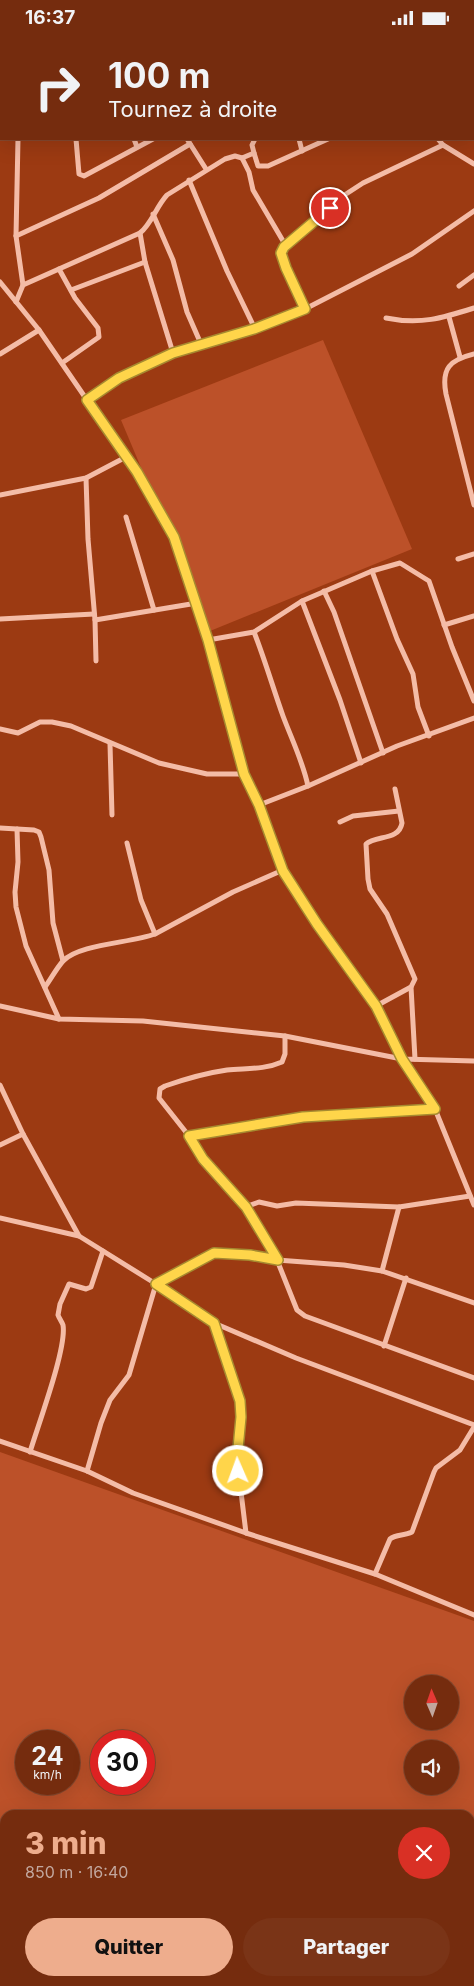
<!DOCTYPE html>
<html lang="fr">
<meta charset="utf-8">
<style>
body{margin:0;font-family:Inter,sans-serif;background:#7a3417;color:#f1f3f6;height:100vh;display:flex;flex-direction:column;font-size:19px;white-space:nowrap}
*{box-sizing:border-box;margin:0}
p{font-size:16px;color:#c2a79e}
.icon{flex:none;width:28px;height:28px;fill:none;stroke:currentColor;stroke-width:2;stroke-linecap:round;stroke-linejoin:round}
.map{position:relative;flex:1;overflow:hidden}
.drawer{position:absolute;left:0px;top:1775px;width:475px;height:176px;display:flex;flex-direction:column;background:#752c0e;border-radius:15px 15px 0 0;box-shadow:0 5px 20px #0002,0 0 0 1px #86482e}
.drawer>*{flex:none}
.top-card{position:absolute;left:0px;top:0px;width:475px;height:105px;box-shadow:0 5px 20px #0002,0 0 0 1px #86482e;background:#752c0e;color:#f1f3f6;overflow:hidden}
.needle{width:32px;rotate:358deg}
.buttons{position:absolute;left:404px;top:1640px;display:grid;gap:10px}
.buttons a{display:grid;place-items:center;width:55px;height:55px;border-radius:50%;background:#752c0e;box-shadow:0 5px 20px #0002,0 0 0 1px #86482e;font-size:25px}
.speed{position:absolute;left:15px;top:1695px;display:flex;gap:10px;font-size:25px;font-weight:700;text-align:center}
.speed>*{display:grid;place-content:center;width:65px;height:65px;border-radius:50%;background:#752c0e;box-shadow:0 5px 20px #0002,0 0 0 1px #86482e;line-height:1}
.speed small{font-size:12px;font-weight:400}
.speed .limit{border:8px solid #d22;background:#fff;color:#111}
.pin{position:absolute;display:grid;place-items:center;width:42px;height:42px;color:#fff;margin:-21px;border:2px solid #fff;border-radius:50%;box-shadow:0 1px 5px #0007}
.me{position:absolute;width:55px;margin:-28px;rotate:358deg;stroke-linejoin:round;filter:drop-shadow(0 0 4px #0008)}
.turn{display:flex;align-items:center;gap:18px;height:105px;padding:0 25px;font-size:22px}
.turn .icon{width:65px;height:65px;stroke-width:2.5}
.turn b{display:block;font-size:35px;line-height:42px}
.round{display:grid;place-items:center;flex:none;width:52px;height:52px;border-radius:26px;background:#7a3417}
.summary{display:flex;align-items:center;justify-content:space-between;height:85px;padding:0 25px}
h1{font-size:30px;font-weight:800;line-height:38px;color:#eead8d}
.button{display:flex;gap:10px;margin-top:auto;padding:10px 25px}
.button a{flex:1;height:58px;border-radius:30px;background:#eead8d;color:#111;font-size:20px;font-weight:800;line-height:58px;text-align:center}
.button a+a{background:#7a3417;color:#f1f3f6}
.status{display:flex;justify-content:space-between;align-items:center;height:35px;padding:0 25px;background:#752c0e;direction:ltr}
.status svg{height:14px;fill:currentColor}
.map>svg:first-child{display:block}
.green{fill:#bc5129;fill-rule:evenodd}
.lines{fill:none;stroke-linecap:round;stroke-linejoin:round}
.street{stroke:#f4bca7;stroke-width:5}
.route-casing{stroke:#a68a30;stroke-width:12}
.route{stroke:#ffd54a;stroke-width:9}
</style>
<div class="status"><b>16:37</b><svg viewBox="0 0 49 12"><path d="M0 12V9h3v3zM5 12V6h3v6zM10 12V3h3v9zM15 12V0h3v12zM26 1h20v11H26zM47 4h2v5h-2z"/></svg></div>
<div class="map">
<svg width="474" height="1951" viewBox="0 0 474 1951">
<rect width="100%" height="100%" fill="#9c3a12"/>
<g class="green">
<path d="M 323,305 L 412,514 L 210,596 L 121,385 Z"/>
<path d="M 0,1417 L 474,1586 L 474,1951 L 177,1951 L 164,1946 L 470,1946 L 470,1780 L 5,1780 L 5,1890 L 0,1888 ZM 412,1649 L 450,1649 L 450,1686 L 412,1686 ZM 26,1706 L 69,1706 L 69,1749 L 26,1749 ZM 101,1706 L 144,1706 L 144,1749 L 101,1749 ZM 412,1714 L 450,1714 L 450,1751 L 412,1751 Z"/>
</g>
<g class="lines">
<g class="street">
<path d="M 102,0 L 102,1"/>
<path d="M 146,0 L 146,1"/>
<path d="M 385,0 L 386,1"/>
<path d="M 33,1 L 33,0"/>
<path d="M 233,1 L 236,0"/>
<path d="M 349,1 L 352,0"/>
<path d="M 472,1 L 474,1"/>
<path d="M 0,45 L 1,45"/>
<path d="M 0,80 L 1,79"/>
<path d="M 76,104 L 79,139 L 84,141 L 153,104"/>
<path d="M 134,104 L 137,112"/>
<path d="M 187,104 L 206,134"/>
<path d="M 299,104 L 302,116"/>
<path d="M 438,104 L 443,110 L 474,129"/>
<path d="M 254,118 L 252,110 L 255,104"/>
<path d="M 242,123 L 249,137 L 253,155 L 286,211"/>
<path d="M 189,145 L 227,236 L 255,294"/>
<path d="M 153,179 L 173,225 L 187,277 L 201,309"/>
<path d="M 140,198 L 145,227 L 173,318"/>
<path d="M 16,201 L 99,163 L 190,109"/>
<path d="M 59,234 L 75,263 L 98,293 L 99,302 L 62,328"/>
<path d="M 0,247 L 39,295 L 126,422 L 86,443 L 0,460"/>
<path d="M 23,250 L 140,198 C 152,188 156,172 167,160 L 225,124 L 235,121 L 242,123 L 254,118 L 258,131 L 268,131 L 328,104"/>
<path d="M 459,251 L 474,240"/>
<path d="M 71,255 L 145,227"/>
<path d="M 16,267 L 23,250 L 16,201 L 18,104"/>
<path d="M 305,274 L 283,226 L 281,218 L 283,214 L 343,161 L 363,148 L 443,110"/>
<path d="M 449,282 L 460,322"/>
<path d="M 386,283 C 420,290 443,283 474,273"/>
<path d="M 0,319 L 39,295"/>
<path d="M 474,319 C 450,325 441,333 446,359 L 474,470"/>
<path d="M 87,365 L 119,343 L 173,318 L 255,294 L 305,274 L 412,219 L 474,176"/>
<path d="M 126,422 L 137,437 L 173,502 L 208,605 L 244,739 L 259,770 L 283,835 L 317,889 L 376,971 L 402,1024 L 435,1074 L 474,1170"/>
<path d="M 86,443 L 88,504 L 95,585 L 96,626"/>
<path d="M 126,482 L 154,575"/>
<path d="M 458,524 L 474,519"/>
<path d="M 372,536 L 397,604 L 413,639 L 418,672 L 429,701"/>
<path d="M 324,556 L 334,577 L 383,718"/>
<path d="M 302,566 L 340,665 L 361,728"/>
<path d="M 0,584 L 94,579"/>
<path d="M 95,585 L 197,568"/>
<path d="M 444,590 L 474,581"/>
<path d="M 254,597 C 265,625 273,653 283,681 C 292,705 303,727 308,751"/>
<path d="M 208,605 L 254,597 L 302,566 L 372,536 L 400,528 L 429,546 L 452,612 L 474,666"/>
<path d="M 0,694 L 18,698 L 40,687 L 52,687 L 71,691 L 159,728 L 207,739 L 244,739"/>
<path d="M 110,709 L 112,780"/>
<path d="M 259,770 L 308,751 L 397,711 L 474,683"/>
<path d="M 340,787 L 353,781 L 399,776"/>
<path d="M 0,793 L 34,795 L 39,797 L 41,802 L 49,835 L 53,888 L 63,926"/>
<path d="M 17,794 L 18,827 L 15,857 L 16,872 L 26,911 L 59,984"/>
<path d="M 127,808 L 141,865 L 155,899"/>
<path d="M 45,952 C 51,944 56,934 63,926 C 79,909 131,908 155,899 L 233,857 L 283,835"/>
<path d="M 411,952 L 415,1024"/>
<path d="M 0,971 L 59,984 L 143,986 L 285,1001 L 402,1024 L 474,1026"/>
<path d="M 376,971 L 411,952 L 415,944 L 387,879 L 370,854 L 368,844 L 366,809 C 376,800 399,806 402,788 L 395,754"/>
<path d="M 0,1050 L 23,1099 L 79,1201 L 156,1249 L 214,1288 L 296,1323 L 474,1390"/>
<path d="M 435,1074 L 303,1082 L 189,1101 L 203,1124 L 245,1172 L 277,1225 L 297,1275 L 305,1281 L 474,1343"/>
<path d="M 189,1101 L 159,1063 L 160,1054 L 165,1051 C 185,1044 206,1038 227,1035 C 245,1033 264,1035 282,1027 L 285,1019 L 285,1001"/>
<path d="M 0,1110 L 23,1099"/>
<path d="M 245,1172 L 259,1167 L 277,1171 L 296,1168 L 399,1172 L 470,1161"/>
<path d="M 0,1183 L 79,1201"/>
<path d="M 382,1236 L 399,1172"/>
<path d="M 214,1288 L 240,1366 L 241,1382 L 237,1424 L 246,1498"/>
<path d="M 384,1311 L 406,1243"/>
<path d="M 0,1406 L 87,1436 L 133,1458 L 246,1498 L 375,1539 L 474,1580"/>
<path d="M 30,1417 C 38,1390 67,1313 63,1290 C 62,1287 59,1283 58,1280 L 60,1269 L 69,1249 L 86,1254 L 91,1252 L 103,1216"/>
<path d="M 87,1436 L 101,1388 L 110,1365 L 129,1340 L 156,1249 L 214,1218 L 250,1220 L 277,1225 L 344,1230 L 382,1236 L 474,1268"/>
<path d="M 375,1539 L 390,1504 C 396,1499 404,1501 412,1497 L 434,1437 L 436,1433 L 460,1415 L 474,1392"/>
<path d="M 0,1898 L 5,1900"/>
<path d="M 129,1946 L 142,1951"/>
<path d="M 86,1951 L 87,1946"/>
</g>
</g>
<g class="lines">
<defs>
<path id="route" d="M 238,1436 L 237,1424 L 241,1382 L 240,1366 L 214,1288 L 156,1249 L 214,1218 L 250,1220 L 278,1225 L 246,1172 L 203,1124 L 189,1101 L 303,1082 L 435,1074 L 402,1024 L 376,971 L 317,889 L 283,836 L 259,770 L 244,739 L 208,605 L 174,502 L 137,437 L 87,365 L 119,343 L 173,318 L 254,294 L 305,274 L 286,233 L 281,218 L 284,212 L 330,173"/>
</defs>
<use href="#route" class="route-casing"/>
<use href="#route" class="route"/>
</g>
</svg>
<div class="buttons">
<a><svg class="needle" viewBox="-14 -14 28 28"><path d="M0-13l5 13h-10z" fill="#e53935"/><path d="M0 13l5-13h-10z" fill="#c2a79e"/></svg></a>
<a><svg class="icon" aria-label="sound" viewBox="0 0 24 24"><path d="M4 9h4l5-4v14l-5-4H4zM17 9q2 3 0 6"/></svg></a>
</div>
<div class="speed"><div>24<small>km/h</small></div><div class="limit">30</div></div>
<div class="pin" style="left:330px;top:173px;background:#d93025"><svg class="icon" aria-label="arrive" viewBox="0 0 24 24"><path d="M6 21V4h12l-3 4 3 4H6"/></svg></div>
<svg class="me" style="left:238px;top:1436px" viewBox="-20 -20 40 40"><circle r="17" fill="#ffd54a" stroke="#fff" stroke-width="3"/><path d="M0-11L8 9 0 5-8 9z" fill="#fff"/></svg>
<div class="top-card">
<div class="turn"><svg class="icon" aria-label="right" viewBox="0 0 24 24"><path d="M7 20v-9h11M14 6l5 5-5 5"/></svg><div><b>100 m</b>Tournez à droite</div></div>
</div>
<section class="drawer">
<div class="summary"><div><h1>3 min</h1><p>850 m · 16:40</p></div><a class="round" style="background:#d93025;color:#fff"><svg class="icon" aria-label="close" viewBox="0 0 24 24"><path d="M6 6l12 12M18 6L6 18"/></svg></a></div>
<div class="button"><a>Quitter</a><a>Partager</a></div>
</section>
</div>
